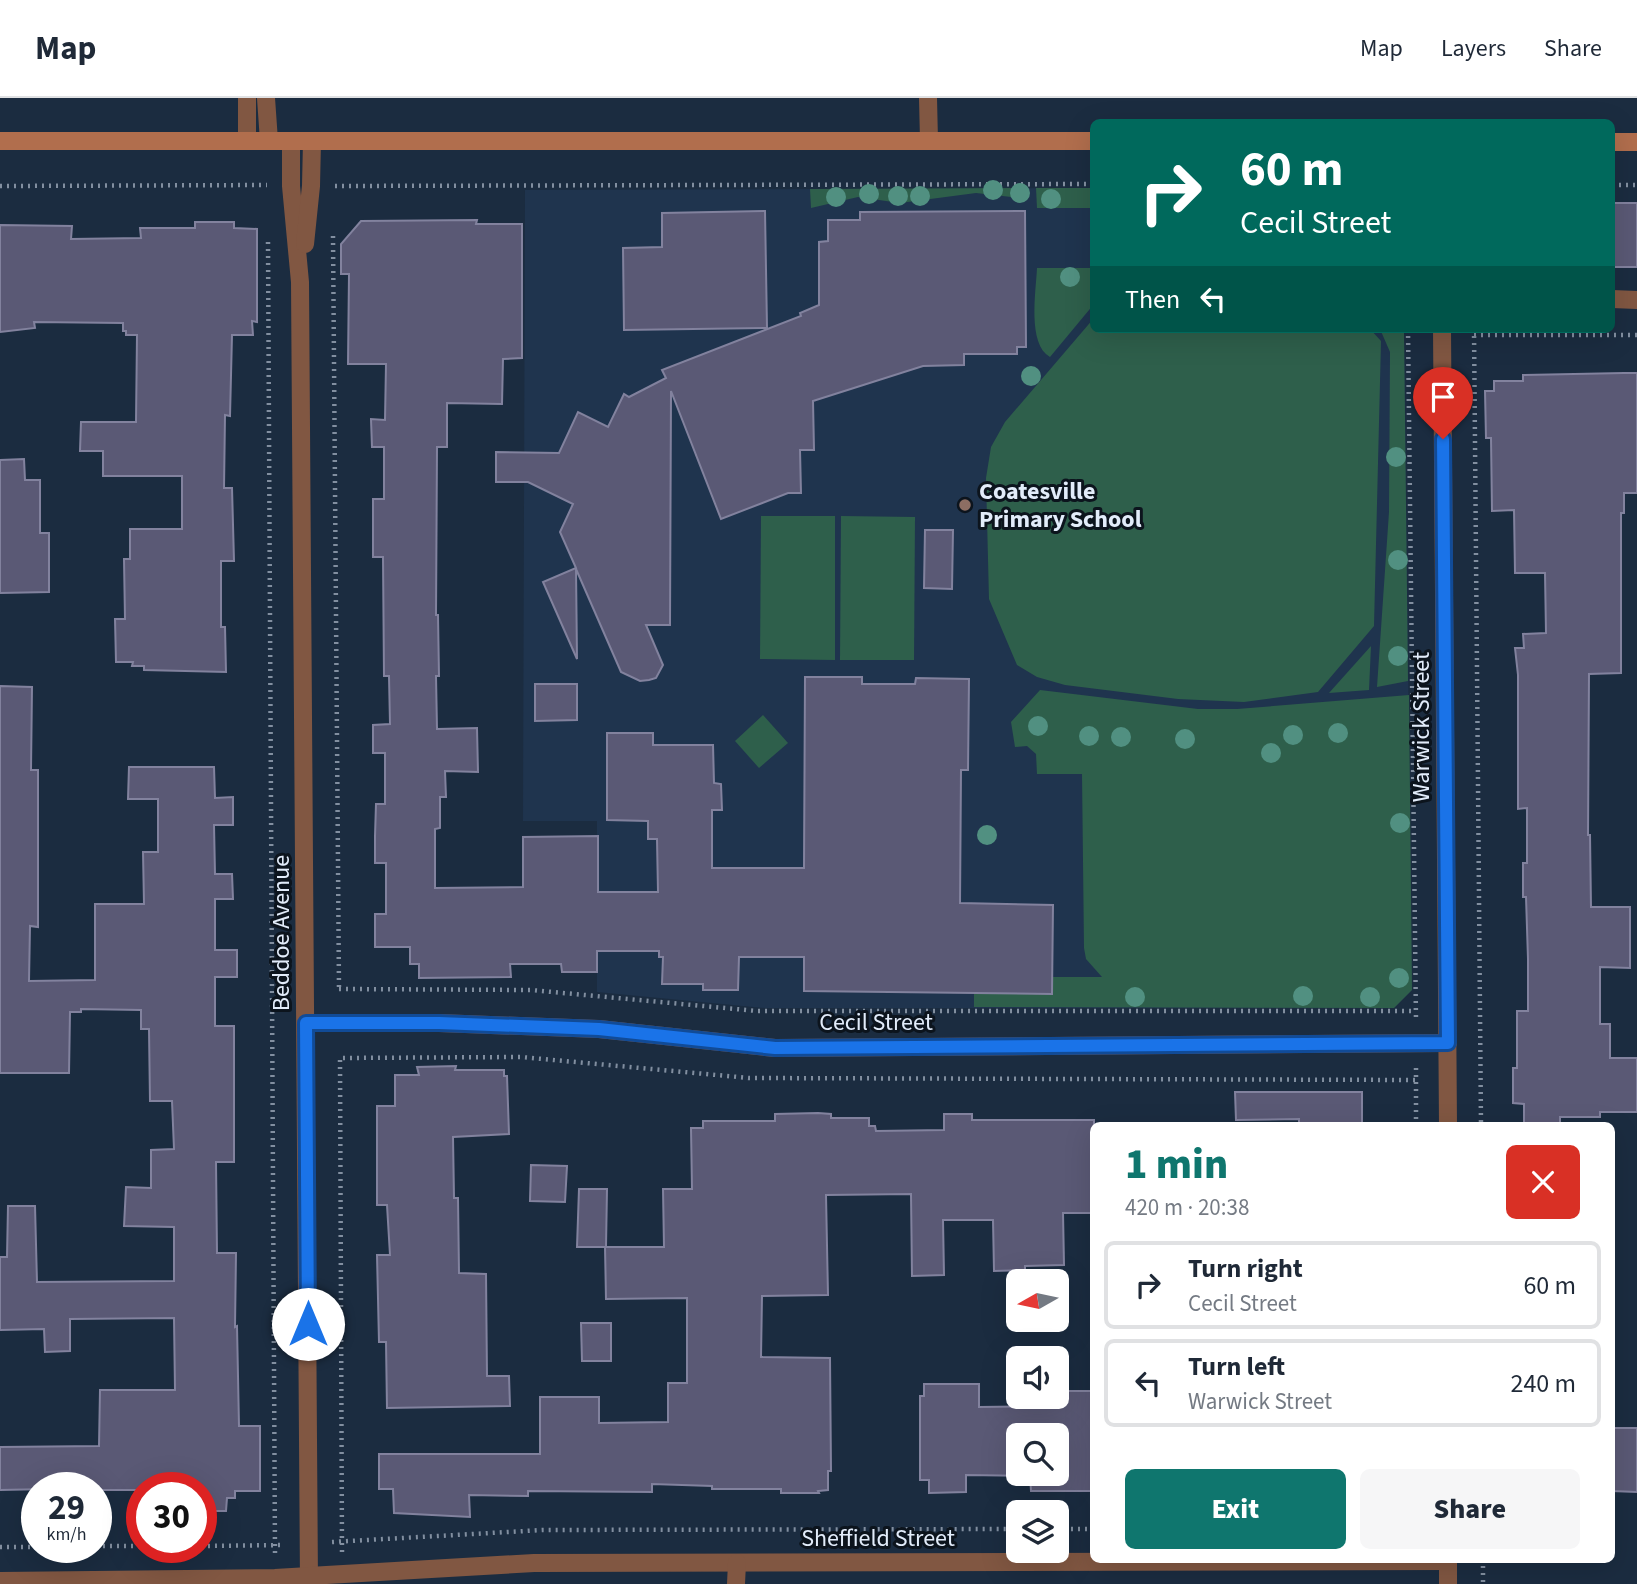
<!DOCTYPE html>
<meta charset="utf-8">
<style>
body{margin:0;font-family:"Source Sans 3",sans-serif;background:#f6f6f7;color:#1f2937;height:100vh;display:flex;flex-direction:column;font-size:26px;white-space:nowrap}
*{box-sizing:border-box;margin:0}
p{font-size:23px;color:#747a83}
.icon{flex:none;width:38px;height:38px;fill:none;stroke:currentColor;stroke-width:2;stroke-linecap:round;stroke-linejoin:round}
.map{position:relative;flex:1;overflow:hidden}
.details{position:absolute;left:1090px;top:1024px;width:525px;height:441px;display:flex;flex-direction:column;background:#fff;border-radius:10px;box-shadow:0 7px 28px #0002}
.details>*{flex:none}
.hud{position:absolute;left:1090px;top:21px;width:525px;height:214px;border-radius:10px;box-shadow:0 7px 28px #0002;background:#00695c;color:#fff;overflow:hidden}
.needle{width:46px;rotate:261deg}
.controls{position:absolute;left:1006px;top:1171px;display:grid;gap:14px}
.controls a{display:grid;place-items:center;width:63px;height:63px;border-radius:10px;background:#fff;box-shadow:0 7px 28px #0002;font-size:35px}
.speed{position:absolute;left:21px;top:1374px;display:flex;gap:14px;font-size:35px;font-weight:700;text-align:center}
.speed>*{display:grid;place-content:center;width:91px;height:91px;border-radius:50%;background:#fff;box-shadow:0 7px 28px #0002;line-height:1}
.speed small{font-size:18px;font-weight:400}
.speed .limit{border:10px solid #d22;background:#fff;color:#111}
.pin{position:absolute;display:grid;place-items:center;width:60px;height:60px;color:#fff;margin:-72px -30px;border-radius:50% 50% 50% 0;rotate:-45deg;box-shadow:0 0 7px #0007}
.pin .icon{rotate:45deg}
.me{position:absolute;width:77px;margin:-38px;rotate:0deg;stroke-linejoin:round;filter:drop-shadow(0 0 5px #0008)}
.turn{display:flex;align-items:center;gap:24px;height:147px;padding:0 35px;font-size:32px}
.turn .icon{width:91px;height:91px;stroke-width:2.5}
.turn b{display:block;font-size:49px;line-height:60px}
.then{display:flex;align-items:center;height:66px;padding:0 35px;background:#0003;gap:14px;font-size:26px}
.round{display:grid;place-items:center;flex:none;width:74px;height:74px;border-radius:10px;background:#f6f6f7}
.summary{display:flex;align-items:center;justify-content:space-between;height:119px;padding:0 35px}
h1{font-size:42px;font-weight:800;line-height:52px;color:#0f766e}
.cta{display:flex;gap:14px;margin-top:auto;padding:14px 35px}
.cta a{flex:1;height:80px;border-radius:10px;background:#0f766e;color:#fff;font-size:28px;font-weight:800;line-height:80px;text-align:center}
.cta a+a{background:#f6f6f7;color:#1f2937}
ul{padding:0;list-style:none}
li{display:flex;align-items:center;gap:21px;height:88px;margin:0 14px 10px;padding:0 21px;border:4px solid #e0e1e3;border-radius:10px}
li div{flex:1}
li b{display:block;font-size:26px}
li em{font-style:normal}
header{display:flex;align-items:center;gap:42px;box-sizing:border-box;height:98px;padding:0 35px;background:#fff;border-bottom:2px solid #e0e1e3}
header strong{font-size:33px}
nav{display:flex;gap:38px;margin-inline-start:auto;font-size:24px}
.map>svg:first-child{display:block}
.built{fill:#1f344e}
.green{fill:#2e5f4b}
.building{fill:#5a5975;stroke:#82829e;stroke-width:2;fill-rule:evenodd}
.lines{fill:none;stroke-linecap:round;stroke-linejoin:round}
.path{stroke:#828fa0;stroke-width:4.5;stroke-dasharray:2 5;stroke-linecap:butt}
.street{stroke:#815742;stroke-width:18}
.secondary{stroke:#b16e4d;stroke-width:18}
.tree{fill:#519081}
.route-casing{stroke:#114b97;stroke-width:18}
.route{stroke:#1a73e8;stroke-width:12}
.education-dot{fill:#8d6e63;stroke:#0c141d;stroke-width:2.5}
.labels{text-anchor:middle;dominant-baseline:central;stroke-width:6;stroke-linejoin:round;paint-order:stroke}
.poi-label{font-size:24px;font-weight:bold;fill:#e2ecfa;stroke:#0c141d;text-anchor:start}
.street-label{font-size:24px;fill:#e2ecfa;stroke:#0c141d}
</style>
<header>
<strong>Map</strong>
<nav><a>Map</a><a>Layers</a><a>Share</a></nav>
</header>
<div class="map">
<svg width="1637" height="1486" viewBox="0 0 1637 1486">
<rect width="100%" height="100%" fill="#1b2c40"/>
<path class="built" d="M 1094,90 L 1094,231 L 1404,231 L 1412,892 L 1394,910 L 765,910 L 597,894 L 597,723 L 523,723 L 525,92 Z"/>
<g class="green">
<path d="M 1028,90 L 1028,101 L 976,95 L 900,105 L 858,99 L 811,110 L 810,91 Z"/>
<path d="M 1036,90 L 1094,90 L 1094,110 L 1037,110 Z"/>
<path d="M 1037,170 L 1094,170 L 1094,206 L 1050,259 C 1027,246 1036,193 1037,170 Z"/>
<path d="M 1094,220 L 1094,231 L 1370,231 L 1381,243 L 1374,528 L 1318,594 L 1244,604 L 1178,601 L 1065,587 L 1037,579 L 1017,567 L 989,501 L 986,380 L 991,349 L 1005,324 Z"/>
<path d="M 1380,231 L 1404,231 L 1408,583 L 1377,589 L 1389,414 L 1390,254 Z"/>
<path d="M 761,418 L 835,418 L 835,562 L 760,561 Z"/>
<path d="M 841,418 L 915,419 L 914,562 L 840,562 Z"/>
<path d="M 1371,548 L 1369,592 L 1329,595 Z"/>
<path d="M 1040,592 L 1198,611 L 1237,611 L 1409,597 L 1412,892 L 1394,910 L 974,909 L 974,895 L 1051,896 L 1052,879 L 1102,879 L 1086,861 L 1084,850 L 1082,676 L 1037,676 L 1036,656 L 1027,648 L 1015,649 L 1011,624 Z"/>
<path d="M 763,617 L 788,645 L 759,670 L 735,643 Z"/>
</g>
<g class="building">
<rect x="1612" y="105" width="25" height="64"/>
<path d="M 765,113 L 767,230 L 624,232 L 623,150 L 662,149 L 662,115 Z"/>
<path d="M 1025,113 L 1026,249 L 1017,249 L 1017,256 L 964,256 L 964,267 L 923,268 L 813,303 L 814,352 L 800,352 L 801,395 L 788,395 L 721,421 L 671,293 L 670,527 L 646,527 L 663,567 L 656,580 L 649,582 L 640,583 L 621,574 L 576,471 L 577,561 L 543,484 L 576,470 L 560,434 L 573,406 L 528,384 L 496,384 L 496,354 L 559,355 L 578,314 L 608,329 L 624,296 L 629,299 L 666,280 L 662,272 L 801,218 L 800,215 L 819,207 L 819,144 L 828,143 L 828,122 L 860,122 L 860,114 Z"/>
<path d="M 477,122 L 476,126 L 522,126 L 522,260 L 503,261 L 502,306 L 447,305 L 447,349 L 437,349 L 436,517 L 438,517 L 439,578 L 436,578 L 437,631 L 477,630 L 478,674 L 445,673 L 446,699 L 440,699 L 440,730 L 435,731 L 435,790 L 523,789 L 523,739 L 598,738 L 598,794 L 658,794 L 657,741 L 648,741 L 648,723 L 607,722 L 607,635 L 653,635 L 653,647 L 713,647 L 714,685 L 721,686 L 722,712 L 712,712 L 712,770 L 804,770 L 805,579 L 862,579 L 862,586 L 915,586 L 916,580 L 969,581 L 968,672 L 961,672 L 960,805 L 1053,807 L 1052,896 L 804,893 L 804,859 L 739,859 L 738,892 L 703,892 L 703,886 L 662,886 L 663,859 L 659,859 L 659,853 L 597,853 L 597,874 L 562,874 L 561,866 L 510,866 L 511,879 L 419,880 L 419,866 L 410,866 L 410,849 L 375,849 L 375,816 L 386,816 L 386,765 L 375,765 L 375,738 L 376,706 L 385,706 L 385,655 L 373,655 L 373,627 L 390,626 L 389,578 L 384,578 L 383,459 L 373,459 L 373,401 L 384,401 L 384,349 L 372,349 L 371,321 L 385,322 L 386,266 L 348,266 L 349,176 L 341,176 L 341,146 L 361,123 Z"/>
<path d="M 195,124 L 234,124 L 234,130 L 257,131 L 257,224 L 252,223 L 253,237 L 232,237 L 230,318 L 225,317 L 224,390 L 232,390 L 234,463 L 221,463 L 221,529 L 225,529 L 226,574 L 144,572 L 144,568 L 132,568 L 133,564 L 116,564 L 115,521 L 125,521 L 124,461 L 130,461 L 130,431 L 182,431 L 182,378 L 103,378 L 103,353 L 80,353 L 81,324 L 136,324 L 137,237 L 126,237 L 126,233 L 123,233 L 123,225 L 34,224 L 35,230 L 0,234 L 0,127 L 72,128 L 71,141 L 141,140 L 140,130 L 195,130 Z"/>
<path d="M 1624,275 L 1637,275 L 1637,395 L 1624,395 L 1624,415 L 1621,415 L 1621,575 L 1589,576 L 1588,737 L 1590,737 L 1591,809 L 1630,809 L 1630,870 L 1600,869 L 1600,926 L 1610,926 L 1610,960 L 1637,960 L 1637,1014 L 1600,1014 L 1600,1019 L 1560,1019 L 1560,1025 L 1524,1025 L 1524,1006 L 1513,1005 L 1513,970 L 1517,970 L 1517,913 L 1528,913 L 1528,861 L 1526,799 L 1523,799 L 1523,765 L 1527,765 L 1527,710 L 1518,711 L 1518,577 L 1515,550 L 1524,550 L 1523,536 L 1546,535 L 1545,475 L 1515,475 L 1514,412 L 1492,413 L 1491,340 L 1486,340 L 1485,293 L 1494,293 L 1494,283 L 1523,283 L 1523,277 Z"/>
<path d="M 24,361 L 25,382 L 40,382 L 40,435 L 49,435 L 49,494 L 0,495 L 0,362 Z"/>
<path d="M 925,432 L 953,432 L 952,491 L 924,490 Z"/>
<path d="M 535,586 L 577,586 L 577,622 L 535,623 Z"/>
<path d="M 0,588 L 32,589 L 31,672 L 38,672 L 38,829 L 30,828 L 29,883 L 95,882 L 95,806 L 144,806 L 143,754 L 158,754 L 158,701 L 128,701 L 129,669 L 214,669 L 215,700 L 233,699 L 233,727 L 214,727 L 215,776 L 232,776 L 233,801 L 215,801 L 215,852 L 237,852 L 237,879 L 215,879 L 215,928 L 234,928 L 234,1064 L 216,1064 L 217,1155 L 236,1155 L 235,1229 L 237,1228 L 239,1328 L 260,1328 L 260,1393 L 235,1393 L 235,1400 L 227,1400 L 226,1413 L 201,1413 L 201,1390 L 142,1390 L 142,1392 L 96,1392 L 96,1390 L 0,1392 L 0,1349 L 99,1348 L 100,1292 L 175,1292 L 174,1220 L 70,1221 L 70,1253 L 45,1254 L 44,1231 L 0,1232 L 0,1159 L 7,1159 L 8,1108 L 35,1108 L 37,1184 L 174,1183 L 174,1129 L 124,1128 L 126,1089 L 151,1090 L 151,1052 L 174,1051 L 172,1003 L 150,1003 L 149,931 L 141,931 L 141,912 L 81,911 L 81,914 L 70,914 L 69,975 L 0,975 Z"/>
<path d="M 456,968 L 455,972 L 504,972 L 504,978 L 507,978 L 509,1036 L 453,1039 L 454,1100 L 458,1100 L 459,1175 L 486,1176 L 487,1278 L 509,1278 L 510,1308 L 387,1310 L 386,1244 L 379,1244 L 377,1157 L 390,1157 L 387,1107 L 377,1107 L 377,1008 L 395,1008 L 395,977 L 419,977 L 417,969 Z"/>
<path d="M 1235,994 L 1362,994 L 1362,1027 L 1299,1027 L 1299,1021 L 1236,1022 Z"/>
<path d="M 818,1015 L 831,1016 L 831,1020 L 869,1020 L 869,1028 L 875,1028 L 876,1033 L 944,1032 L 944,1016 L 972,1016 L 972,1022 L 1094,1022 L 1094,1115 L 1063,1115 L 1064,1167 L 1025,1168 L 1025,1172 L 994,1173 L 993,1122 L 943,1122 L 944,1177 L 912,1178 L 911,1096 L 826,1097 L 828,1197 L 762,1198 L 761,1259 L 830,1260 L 831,1373 L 828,1373 L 828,1392 L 818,1393 L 819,1395 L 781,1395 L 781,1391 L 712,1391 L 712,1388 L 652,1386 L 652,1394 L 528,1393 L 528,1398 L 469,1397 L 470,1419 L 394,1415 L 393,1391 L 379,1391 L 379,1356 L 540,1356 L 540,1299 L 599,1299 L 599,1325 L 668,1324 L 668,1285 L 687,1285 L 687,1200 L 606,1201 L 605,1149 L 664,1149 L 663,1091 L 692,1091 L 691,1030 L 703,1030 L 703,1023 L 775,1023 L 775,1016 Z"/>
<path d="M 531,1067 L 567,1068 L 565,1104 L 530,1103 Z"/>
<path d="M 579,1091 L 607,1091 L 606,1149 L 577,1149 Z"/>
<path d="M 581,1225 L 611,1225 L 611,1263 L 582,1263 Z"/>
<path d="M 924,1286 L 979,1286 L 979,1309 L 1042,1308 L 1042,1298 L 1057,1298 L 1057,1293 L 1094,1293 L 1094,1393 L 1031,1393 L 1030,1378 L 966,1377 L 966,1394 L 929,1395 L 929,1382 L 920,1382 L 920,1298 L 924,1298 ZM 1018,1337 L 1057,1337 L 1057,1376 L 1018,1376 Z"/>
<path d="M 1612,1330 L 1637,1330 L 1637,1394 L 1612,1393 Z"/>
</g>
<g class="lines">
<g class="path">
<path d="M 1612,87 L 1637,87"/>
<path d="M 0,88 L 267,87"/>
<path d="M 335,88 L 1094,86"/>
<path d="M 333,138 L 339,892"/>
<path d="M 268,144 L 275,1455"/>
<path d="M 1408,231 L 1416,923"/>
<path d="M 1474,231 L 1481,1027"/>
<path d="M 1474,237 L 1637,237"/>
<path d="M 339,891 L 531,892 L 757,913 L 1416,913"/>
<path d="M 1416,970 L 1416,1027"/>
<path d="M 1057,1431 L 1094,1431"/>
<path d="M 332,1444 L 543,1432 L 1018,1431"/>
<path d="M 96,1448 L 142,1448"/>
<path d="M 201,1448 L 284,1447"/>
<path d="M 0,1449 L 37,1449"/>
<path d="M 342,1454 L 340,960 L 521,959 L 749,980 L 1416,982"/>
<path d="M 1483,1461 L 1483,1486"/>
</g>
<g class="street">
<path d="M 266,0 L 269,43"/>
<path d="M 928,0 L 929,42"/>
<path d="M 247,43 L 247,0"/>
<path d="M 291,43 L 291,88 L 300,184 L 309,1486"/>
<path d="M 305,146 L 311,88 L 312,43"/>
<path d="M 1612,201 L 1637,202"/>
<path d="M 1442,231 L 1448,1027"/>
<path d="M 306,925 L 439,925 L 599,931 L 775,950 L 1448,945"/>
<path d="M 1448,1461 L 1448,1486"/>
<path d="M 0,1483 L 275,1480 L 534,1465 L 1448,1463"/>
<path d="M 736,1486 L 737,1465"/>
</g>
<g class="secondary">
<path d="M 0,43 L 1094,43"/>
<path d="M 1612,44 L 1637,44"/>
</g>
</g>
<g class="tree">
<circle cx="993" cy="92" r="10"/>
<circle cx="1020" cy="95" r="10"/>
<circle cx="869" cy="96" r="10"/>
<circle cx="898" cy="98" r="10"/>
<circle cx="920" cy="98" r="10"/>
<circle cx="836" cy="99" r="10"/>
<circle cx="1051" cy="101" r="10"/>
<circle cx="1070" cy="179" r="10"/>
<circle cx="1031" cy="278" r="10"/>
<circle cx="1396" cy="359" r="10"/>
<circle cx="1398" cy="462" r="10"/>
<circle cx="1398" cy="558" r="10"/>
<circle cx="1038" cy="628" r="10"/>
<circle cx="1338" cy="635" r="10"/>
<circle cx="1293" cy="637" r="10"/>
<circle cx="1089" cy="638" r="10"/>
<circle cx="1121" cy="639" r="10"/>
<circle cx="1185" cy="641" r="10"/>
<circle cx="1271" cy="655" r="10"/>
<circle cx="1400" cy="725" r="10"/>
<circle cx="987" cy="737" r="10"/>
<circle cx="1399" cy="880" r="10"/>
<circle cx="1303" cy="898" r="10"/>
<circle cx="1135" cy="899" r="10"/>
<circle cx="1370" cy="899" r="10"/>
</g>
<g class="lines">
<defs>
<path id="route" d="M 308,1226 L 306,925 L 439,925 L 599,931 L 775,950 L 1448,945 L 1443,341"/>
</defs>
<use href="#route" class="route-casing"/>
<use href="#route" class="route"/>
</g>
<circle class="education-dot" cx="965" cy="407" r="7"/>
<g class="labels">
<g class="poi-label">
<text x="979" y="393">Coatesville<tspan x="979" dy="28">Primary School</tspan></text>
</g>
<g class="street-label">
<text transform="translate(1421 629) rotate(-90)">Warwick Street</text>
<text transform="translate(281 835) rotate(-90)">Beddoe Avenue</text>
<text x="876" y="924">Cecil Street</text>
<text x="878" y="1440">Sheffield Street</text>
</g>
</g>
</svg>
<div class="controls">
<a><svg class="needle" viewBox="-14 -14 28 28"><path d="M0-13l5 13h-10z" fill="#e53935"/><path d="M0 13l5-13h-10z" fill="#747a83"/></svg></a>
<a><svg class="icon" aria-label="sound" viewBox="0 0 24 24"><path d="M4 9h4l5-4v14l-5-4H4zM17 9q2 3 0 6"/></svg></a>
<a><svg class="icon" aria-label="search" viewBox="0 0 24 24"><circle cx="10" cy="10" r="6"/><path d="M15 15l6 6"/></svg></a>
<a><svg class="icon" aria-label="layers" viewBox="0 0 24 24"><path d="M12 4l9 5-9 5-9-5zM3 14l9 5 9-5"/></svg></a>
</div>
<div class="speed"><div>29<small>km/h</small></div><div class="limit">30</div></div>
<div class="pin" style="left:1443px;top:341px;background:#d93025"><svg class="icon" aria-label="arrive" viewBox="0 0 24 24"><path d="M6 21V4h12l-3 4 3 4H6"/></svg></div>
<svg class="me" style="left:308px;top:1226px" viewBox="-20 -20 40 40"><circle r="19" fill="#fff"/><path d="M0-13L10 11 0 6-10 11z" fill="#1a73e8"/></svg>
<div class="hud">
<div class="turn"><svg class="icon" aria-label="right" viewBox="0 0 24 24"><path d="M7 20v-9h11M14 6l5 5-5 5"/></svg><div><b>60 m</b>Cecil Street</div></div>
<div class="then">Then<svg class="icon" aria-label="left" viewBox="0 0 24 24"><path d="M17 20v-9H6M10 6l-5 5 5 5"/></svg></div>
</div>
<section class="details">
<div class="summary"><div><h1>1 min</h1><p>420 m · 20:38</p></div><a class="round" style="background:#d93025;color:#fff"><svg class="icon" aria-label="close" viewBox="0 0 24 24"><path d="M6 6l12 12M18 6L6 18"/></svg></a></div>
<ul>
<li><svg class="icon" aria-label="right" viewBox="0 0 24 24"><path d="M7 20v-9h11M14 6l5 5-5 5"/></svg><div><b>Turn right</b><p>Cecil Street</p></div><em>60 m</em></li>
<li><svg class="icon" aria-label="left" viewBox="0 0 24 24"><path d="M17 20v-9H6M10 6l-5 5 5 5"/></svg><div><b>Turn left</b><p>Warwick Street</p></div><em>240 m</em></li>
</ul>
<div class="cta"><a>Exit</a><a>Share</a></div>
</section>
</div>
